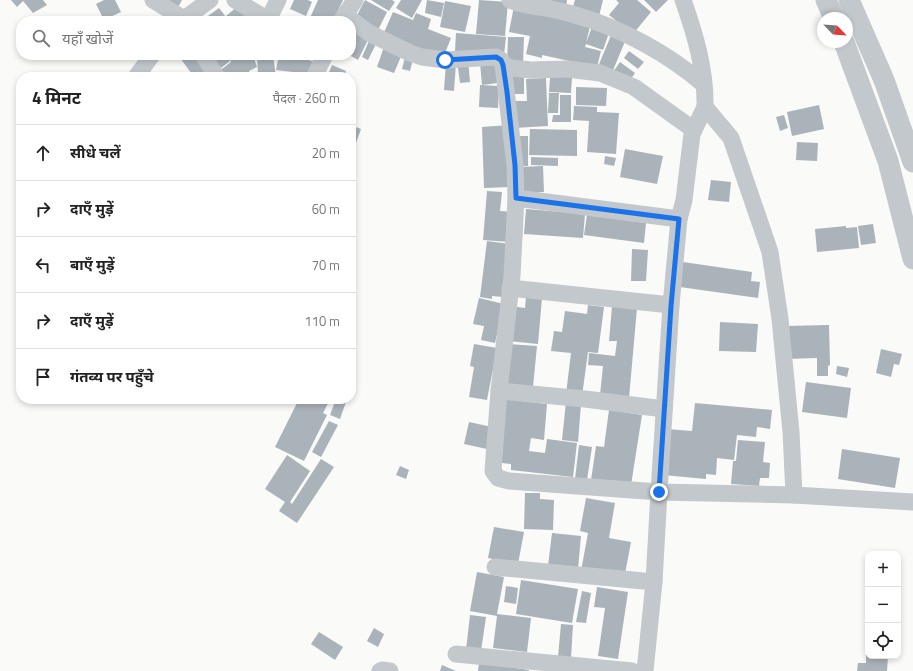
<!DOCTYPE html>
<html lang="hi">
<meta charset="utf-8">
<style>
:root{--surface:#fff;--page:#f6f6f6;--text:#222;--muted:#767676;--line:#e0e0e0}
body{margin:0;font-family:"Titillium Web","Noto Sans Devanagari",sans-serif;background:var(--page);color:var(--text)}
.controls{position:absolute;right:12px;bottom:12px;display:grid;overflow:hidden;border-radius:8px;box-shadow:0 2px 6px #0003}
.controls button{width:36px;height:36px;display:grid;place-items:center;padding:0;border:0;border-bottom:1px solid var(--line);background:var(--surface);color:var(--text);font:20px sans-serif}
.compass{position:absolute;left:817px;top:12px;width:36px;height:36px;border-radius:50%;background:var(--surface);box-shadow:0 2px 6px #0003;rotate:115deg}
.stop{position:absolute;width:12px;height:12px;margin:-9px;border:3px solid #1a73e8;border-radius:50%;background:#fff}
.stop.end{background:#1a73e8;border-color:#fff;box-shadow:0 1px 4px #0008}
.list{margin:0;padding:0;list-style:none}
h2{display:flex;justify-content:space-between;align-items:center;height:52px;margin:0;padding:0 16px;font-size:17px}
h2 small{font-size:13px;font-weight:400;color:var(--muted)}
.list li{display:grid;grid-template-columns:26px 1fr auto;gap:12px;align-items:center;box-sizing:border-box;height:56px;padding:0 16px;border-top:1px solid var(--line)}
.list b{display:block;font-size:15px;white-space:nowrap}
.list em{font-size:13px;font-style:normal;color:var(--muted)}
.icon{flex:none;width:22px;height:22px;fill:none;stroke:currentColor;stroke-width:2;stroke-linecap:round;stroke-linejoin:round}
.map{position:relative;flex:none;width:913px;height:671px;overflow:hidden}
.search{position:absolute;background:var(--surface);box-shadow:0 2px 6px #0003;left:16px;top:16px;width:340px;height:44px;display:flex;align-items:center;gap:10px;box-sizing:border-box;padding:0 14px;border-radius:16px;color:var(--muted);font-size:15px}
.panel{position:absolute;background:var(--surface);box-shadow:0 2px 6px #0003;left:16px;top:72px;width:340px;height:332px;border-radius:16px}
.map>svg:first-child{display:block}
.building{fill:#aab3b9}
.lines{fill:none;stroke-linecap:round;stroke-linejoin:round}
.minor{stroke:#c3c8cc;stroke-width:17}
.tertiary{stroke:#c3c8cc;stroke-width:21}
.route{stroke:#1a73e8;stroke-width:5}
</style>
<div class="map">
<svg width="913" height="671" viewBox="0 0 913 671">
<rect width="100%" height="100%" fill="#fafaf8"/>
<g class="building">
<polygon points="11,0 43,0 47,5 33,13 23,1 17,7"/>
<polygon points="104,0 115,0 121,12 104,20 96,4"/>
<polygon points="160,0 182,0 176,11"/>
<polygon points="294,0 308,0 312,2 306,16 290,9"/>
<polygon points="318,0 343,0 333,21 315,21 310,18"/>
<polygon points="365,0 387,12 377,32 354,21"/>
<polygon points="371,0 392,0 395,2 389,11"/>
<polygon points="401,0 422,0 412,18 396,8"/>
<polygon points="427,0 444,3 441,17 425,13"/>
<polygon points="479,0 508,2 505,36 476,34"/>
<polygon points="549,0 567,0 566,9"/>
<polygon points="575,0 603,0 599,16 572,10"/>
<polygon points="616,0 637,0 651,12 633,34 609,15 619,3"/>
<polygon points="644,0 668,0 656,12"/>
<polygon points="445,1 471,6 465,32 440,27"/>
<polygon points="238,6 247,19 244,21 230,21 226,16"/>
<polygon points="514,6 591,22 586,43 592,27 609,33 603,50 586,44 585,47 601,51 597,67 542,55 542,58 526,54 530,36 509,32"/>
<polygon points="219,8 229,21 201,21"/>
<polygon points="393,12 413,20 416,13 431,19 428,29 451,38 443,58 382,37"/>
<polygon points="351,29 369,38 358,60 351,56"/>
<polygon points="456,33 506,37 504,55 455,51"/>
<polygon points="612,33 626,39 611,75 597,69"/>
<polygon points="508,37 524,37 523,65 507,64"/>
<polygon points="369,41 376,44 368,60 362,57"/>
<polygon points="384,47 402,54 394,73 377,67"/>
<polygon points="629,51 644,62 638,69 624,58"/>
<polygon points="178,55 199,55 215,77 194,77"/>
<polygon points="208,55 225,55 230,61 217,71"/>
<polygon points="228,55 253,55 257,67 249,71 251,77 221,77 218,72 231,62"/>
<polygon points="257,55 273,55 276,77 258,77"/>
<polygon points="279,55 298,55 316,63 309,77 292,77 293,72 276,70"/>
<polygon points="405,57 413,59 410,71 402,69"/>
<polygon points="468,60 470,82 460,83 457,61"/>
<polygon points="495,61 498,83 482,85 480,63"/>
<polygon points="446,62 456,63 454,91 444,90"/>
<polygon points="620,62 635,73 628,83 613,72"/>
<polygon points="332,65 346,71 344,77 327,77"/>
<rect x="508" y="75" width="16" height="19"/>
<polygon points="550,77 572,77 571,93 549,92"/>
<polygon points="546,78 548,126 514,128 513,101 527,101 526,79"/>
<polygon points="480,85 499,86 498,108 479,107"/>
<polygon points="576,87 607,88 606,106 576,105"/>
<polygon points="549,93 559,93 558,113 548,113"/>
<polygon points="560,95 571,95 571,122 552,122 553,115 560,115"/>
<polygon points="819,105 824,129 792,136 787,112"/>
<polygon points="574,106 597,107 597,112 619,113 616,154 587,152 589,121 573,120"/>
<polygon points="784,115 788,128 780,131 776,117"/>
<polygon points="351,125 361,129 356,143 351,141"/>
<polygon points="509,125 512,187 484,188 482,127"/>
<polygon points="530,129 577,130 577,156 529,155"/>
<rect x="517" y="136" width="11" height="30"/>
<polygon points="797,142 818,143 817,161 796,160"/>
<polygon points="625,149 663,156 657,184 620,177"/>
<polygon points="605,156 616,158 614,166 604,164"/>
<polygon points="531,157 558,158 558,166 531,165"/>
<polygon points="543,166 544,192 521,193 519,167"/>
<polygon points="711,180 731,182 729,202 708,200"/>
<polygon points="487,191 502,192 500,211 513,212 511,242 483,240"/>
<polygon points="526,209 585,214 583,238 524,234"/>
<polygon points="587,215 646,223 644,243 584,235"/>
<polygon points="873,224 876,243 861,245 858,226"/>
<polygon points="846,226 846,228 857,227 859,248 817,252 815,229"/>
<polygon points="487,241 510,244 503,297 492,296 492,299 480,297"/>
<polygon points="632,249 648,250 646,281 631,281"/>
<polygon points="683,262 752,272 751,281 760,282 758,298 680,287"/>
<polygon points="526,297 542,298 538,344 507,341 510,306 525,308"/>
<polygon points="479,298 504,304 495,343 481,340 484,326 473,324"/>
<polygon points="588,305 604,307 598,353 588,352 582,396 566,394 571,353 551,351 554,331 562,332 565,311 587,314"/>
<polygon points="612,306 637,308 629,398 600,395 603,366 588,365 589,353 615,356 617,341 609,341"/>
<polygon points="720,322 758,324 756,352 719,351"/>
<polygon points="829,325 830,365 828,366 828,376 817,376 817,358 785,359 785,326"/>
<polygon points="474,344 497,348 487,400 469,397 474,367 470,366"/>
<polygon points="507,344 537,346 533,387 503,385"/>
<polygon points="881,349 902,354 899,365 894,364 891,377 876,373"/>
<polygon points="837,366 849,368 847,377 836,374"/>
<polygon points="806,382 851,388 847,418 802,412"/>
<polygon points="299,399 330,399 323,413 327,415 304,461 275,447"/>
<polygon points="336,399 347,399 340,419 330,415"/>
<polygon points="503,399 547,404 544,440 531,438 529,451 545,453 547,439 577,443 573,477 511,470 511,464 495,462"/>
<polygon points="566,402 581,404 578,442 562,440"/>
<polygon points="695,403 772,410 770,429 757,427 756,437 737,435 734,460 717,458 716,475 706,474 706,479 663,475 667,429 692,431"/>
<polygon points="609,410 642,415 631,485 591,480 596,446 604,447"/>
<polygon points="329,421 338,425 321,457 312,452"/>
<polygon points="469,422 492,427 487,449 464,444"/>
<polygon points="738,440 765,442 763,462 770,463 769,478 760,478 759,486 731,484 733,461 736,461"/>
<polygon points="579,445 592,447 587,480 575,479"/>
<polygon points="842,449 900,458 895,488 838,479"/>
<polygon points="287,455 310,471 290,502 292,504 321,459 334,467 297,523 279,511 285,502 265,489"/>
<polygon points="400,466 409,470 406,479 396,475"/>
<polygon points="525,493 540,493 540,499 554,500 553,530 524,529"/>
<polygon points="586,498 615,503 609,538 631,542 624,579 581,571 588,533 580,531"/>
<polygon points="494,527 524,532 518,564 488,558"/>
<polygon points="552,533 581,536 578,569 548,566"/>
<polygon points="477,572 504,577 497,614 531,618 527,652 493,648 497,616 470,611"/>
<polygon points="521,580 578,589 572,623 516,614"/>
<polygon points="506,586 518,588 516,604 504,602"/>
<polygon points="597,587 628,592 618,659 598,656 605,608 594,607"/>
<polygon points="582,591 591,593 586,623 576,622"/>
<polygon points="470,615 486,617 481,651 466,650"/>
<polygon points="561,624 573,625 571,658 558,657"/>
<polygon points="374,628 384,634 378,647 367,641"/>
<polygon points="319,632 343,647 335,660 311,644"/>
<polygon points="866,650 868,650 868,656 888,656 887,671 857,671 858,663 866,663"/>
<polygon points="479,662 529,670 529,671 478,671"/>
<polygon points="442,665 456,671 440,671"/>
</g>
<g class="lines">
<g class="minor">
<polyline points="153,0 184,19 210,0"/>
<polyline points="235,0 270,21"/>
<path d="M510,0C521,5 533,6 546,8C556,10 566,12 575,15C619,27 669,54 703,84"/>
<path d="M683,0C695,34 706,71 705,107L731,138L770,252L780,319L791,432L794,495L913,502"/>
<polyline points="345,15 369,33 410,53 422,57 445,60 496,57 501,60 503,65 512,68 531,70 567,69 600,73 634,87 694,130"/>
<polyline points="268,20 278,0"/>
<polyline points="341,21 355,0"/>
<polyline points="203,55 217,77"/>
<polyline points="503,65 515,165 516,198 512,276 499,391 493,471 498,478 509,481 659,492 654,582 645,671"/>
<polyline points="136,77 152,55"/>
<polyline points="314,77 325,55"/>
<polyline points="705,107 692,134 684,200 679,219 671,305 659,492 794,495"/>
<polyline points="516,198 679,219"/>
<polyline points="510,288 671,305"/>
<polyline points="499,391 585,399 664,409"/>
<polyline points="495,567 654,582"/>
<polyline points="456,654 632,671"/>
<polyline points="380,671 382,670 390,671"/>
</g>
<g class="tertiary">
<polyline points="826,0 834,18"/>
<polyline points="849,0 884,80 913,162"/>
<polyline points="844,42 888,161 913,259"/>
</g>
</g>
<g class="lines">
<polyline class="route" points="445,60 496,57 501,60 503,65 507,92 515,165 516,198 679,219 671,306 659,492"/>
</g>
</svg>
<div class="controls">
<button>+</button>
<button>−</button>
<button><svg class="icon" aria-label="locate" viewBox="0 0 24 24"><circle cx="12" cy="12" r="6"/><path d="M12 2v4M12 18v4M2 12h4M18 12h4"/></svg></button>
</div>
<svg class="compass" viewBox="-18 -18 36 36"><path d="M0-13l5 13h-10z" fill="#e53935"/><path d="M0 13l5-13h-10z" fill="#767676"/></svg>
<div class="stop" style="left:445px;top:60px"></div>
<div class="stop end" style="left:659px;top:492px"></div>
<div class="search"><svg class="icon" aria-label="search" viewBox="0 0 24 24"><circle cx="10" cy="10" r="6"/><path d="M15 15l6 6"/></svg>यहाँ खोजें</div>
<section class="panel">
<h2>4 मिनट<small>पैदल · 260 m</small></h2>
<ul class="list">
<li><svg class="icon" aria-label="ahead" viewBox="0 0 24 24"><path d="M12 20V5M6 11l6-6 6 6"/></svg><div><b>सीधे चलें</b></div><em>20 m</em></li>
<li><svg class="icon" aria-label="right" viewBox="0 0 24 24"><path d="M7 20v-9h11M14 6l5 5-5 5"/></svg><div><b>दाएँ मुड़ें</b></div><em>60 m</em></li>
<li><svg class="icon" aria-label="left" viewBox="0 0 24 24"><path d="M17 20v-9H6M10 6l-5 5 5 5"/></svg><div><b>बाएँ मुड़ें</b></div><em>70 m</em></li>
<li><svg class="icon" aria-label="right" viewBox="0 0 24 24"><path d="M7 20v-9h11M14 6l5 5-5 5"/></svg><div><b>दाएँ मुड़ें</b></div><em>110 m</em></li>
<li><svg class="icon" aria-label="arrive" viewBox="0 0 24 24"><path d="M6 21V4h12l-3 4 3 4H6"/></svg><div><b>गंतव्य पर पहुँचे</b></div></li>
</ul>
</section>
</div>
